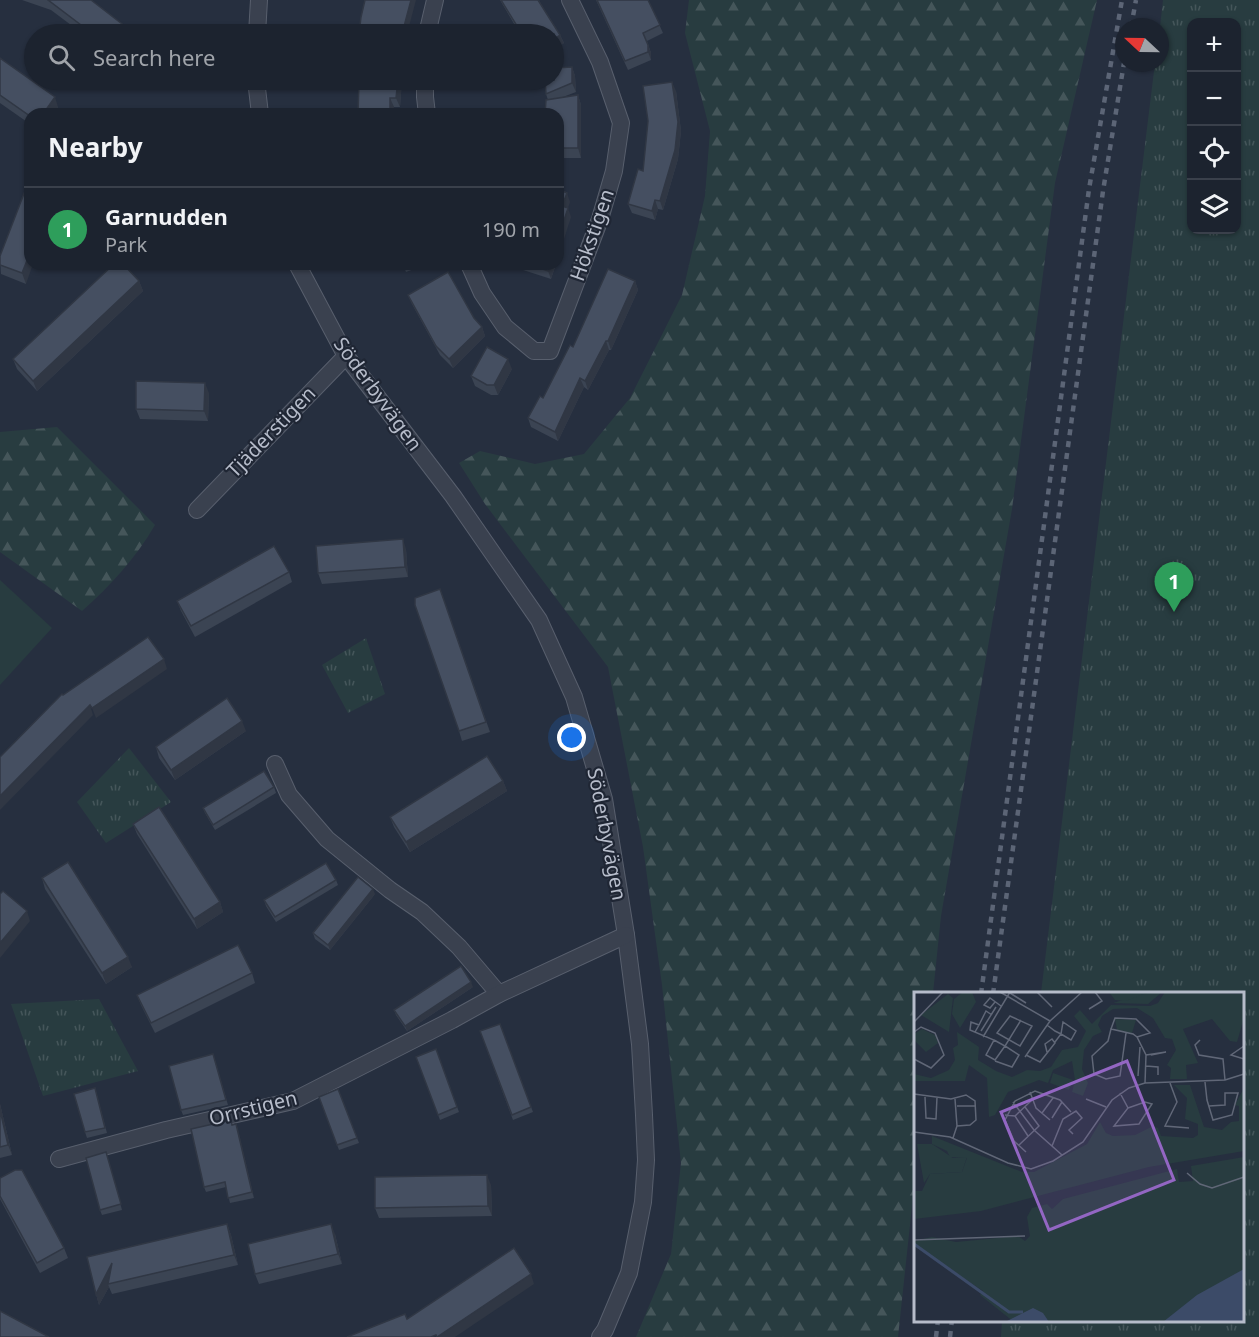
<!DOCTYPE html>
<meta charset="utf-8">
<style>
:root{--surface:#1c232f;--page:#292f3b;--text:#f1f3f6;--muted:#a0a4aa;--line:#3a404b;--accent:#8fb0f6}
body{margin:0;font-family:"Noto Sans",sans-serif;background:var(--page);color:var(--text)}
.controls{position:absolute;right:18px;top:18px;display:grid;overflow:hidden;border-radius:12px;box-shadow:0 2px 4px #0004}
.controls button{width:54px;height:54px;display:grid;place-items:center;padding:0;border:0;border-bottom:2px solid var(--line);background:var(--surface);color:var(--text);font:30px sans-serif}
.compass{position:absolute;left:1115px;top:18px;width:54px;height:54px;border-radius:50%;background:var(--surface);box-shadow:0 2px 4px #0004;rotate:292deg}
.you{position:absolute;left:572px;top:738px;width:21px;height:21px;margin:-15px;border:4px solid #fff;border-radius:50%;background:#1a73e8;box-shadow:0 0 0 9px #1a73e833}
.badge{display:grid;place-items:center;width:39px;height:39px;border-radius:50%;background:var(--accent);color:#fff;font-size:20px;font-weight:700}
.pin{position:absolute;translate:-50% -50px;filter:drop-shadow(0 2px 3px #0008)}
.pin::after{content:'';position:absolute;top:32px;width:21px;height:18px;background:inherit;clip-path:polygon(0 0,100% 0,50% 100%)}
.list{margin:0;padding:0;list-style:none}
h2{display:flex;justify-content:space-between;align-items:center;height:78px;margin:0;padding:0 24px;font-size:26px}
h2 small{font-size:20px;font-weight:400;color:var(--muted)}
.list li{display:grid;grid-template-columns:39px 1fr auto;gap:18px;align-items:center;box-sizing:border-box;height:84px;padding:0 24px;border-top:2px solid var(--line)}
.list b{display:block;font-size:22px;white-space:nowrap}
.list p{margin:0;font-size:20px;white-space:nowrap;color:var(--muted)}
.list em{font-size:20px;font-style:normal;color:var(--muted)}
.icon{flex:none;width:33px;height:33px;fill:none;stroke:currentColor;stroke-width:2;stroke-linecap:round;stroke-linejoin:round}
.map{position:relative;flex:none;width:1259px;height:1337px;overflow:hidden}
.search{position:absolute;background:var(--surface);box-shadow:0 2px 4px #0004;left:24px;top:24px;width:540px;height:66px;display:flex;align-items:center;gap:15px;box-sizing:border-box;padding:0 21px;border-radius:33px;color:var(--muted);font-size:22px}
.panel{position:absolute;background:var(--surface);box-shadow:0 2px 4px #0004;left:24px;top:108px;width:540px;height:162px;border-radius:18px}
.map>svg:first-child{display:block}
.forest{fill:url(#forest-firs)}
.park{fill:url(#park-tufts);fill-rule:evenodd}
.pitch{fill:#283c40}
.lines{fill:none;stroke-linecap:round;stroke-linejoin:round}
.minor-casing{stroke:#585f6d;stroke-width:18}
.minor{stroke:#3a414f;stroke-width:16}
.rail{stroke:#5c6576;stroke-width:4.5;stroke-dasharray:6 6;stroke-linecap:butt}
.wall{fill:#3b4453}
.shaded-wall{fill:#303744}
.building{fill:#454f61;stroke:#303744;stroke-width:1.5}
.labels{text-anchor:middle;stroke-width:4.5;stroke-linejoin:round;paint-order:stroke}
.street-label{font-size:20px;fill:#b6bcca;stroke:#1f2634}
.inset-river{fill:none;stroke:#3c4b68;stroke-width:3}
.inset-road{fill:none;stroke:#606777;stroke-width:1.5}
.view{fill:#9366c3;fill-opacity:0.15;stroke:#9366c3;stroke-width:3}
.inset-edge{fill:none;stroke:#b6bcca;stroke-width:3}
</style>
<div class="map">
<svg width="1259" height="1337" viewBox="0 0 1259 1337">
<defs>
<pattern id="forest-firs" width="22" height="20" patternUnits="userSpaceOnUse" patternTransform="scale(1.5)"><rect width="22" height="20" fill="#283c40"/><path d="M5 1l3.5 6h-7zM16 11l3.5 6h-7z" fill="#45565a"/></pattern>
<pattern id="park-tufts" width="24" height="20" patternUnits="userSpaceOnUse" patternTransform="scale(1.5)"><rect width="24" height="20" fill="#283c40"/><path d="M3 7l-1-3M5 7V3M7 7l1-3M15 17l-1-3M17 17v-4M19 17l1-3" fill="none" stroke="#45565a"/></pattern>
</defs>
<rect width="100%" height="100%" fill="#262f3f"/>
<g class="forest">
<polygon points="689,0 1097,0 1055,183 1012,509 941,916 933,993 916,994 915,1178 898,1337 636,1337 671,1254 681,1163 662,985 643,847 608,667 485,504 459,463 480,451 535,464 584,454 630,398 682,295 705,196 710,131 685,33"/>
<path d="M57,427L155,525C135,559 111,585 82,611L0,552V432Z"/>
</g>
<g class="park">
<path d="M1163,0H1259V1337H1001L1002,1321L1242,1320V994L1041,993L1155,63H1160V27ZM1236,22V230H1192V22Z"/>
<polygon points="366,638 385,694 348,713 322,665"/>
<polygon points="129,748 171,802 106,843 77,802"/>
<polygon points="99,999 138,1071 43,1096 11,1004"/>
</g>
<polygon class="pitch" points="0,580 52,628 0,685"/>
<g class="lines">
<g class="minor-casing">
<g id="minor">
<polyline points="257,34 259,0"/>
<polyline points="427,34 435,0"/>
<polyline points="256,80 260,114"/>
<polyline points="425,80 425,97 427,114"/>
<polyline points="297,264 346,356 453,496 539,620 574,697 604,799 626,935 640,1044 644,1115 646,1160 643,1202 629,1273 605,1330 600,1337"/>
<polyline points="469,264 482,293 505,327 534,351 550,351 600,219 614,171 621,123 600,62 570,0"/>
<polyline points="197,510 346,356"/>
<polyline points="275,764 289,795 327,839 390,890 422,912 459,947 499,994"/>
<polyline points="59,1159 166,1130 293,1101 452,1020 499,994 626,935"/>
</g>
</g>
<use href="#minor" class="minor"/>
<g class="rail">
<polyline points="1131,27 1136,0"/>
<polyline points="981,994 1089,189 1122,0"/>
<polyline points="993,994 1103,191 1124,63"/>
<polyline points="936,1337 938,1320"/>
<polyline points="950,1337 952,1320"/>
</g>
</g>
<g class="wall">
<polygon points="22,0 91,0 135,34 83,34 51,10"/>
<polygon points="500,0 539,0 542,6 560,35 564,43 554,50 554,34 520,34"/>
<polygon points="596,0 648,0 663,33 647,41 651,53 651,60 628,70"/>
<polygon points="0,58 58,107 54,114 30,114 30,124 0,103"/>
<polygon points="572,67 575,76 576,92 563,97 578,95 581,105 581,158 558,158 558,114 548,100 546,94"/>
<polygon points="359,80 402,80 400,107 394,107"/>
<polygon points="676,91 681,131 678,159 663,210 658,209 655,220 632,213 628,204"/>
<polygon points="30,178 26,284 1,274 0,256"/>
<polygon points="403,264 428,264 406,272"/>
<polygon points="518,264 556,264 551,279 520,269"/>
<polygon points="139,281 143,291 37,391 17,369 13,359"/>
<polygon points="635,281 638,290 611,350 609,350 588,390 584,387 558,441 531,427 528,418 543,398 573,347"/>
<polygon points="408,295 474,318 482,327 485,336 453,368 440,355 412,304"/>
<polygon points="512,369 498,395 491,395 475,386 471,376"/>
<polygon points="209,393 208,421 140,419 136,409"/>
<polygon points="406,549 408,577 322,584 318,573"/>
<polygon points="289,572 292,582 195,637 181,611 177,601"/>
<polygon points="440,589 490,732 462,741 459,731"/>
<polygon points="246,731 175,780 159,758 156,747"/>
<polygon points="503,781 507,791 410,852 394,827 390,817"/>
<polygon points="274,787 276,793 215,830 205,813 203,808"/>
<polygon points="133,824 220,902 223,912 197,929 137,834"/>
<polygon points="42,878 132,967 106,984 45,889"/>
<polygon points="336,880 338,885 276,922 266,906 264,900"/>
<polygon points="375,894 330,950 315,939 313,933"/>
<polygon points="252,973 255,983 155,1033 141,1005 137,995"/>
<polygon points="473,987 407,1031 396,1015 394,1010"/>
<polygon points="500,1024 533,1112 513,1120 480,1031"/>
<polygon points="436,1049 459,1112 440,1120 416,1057"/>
<polygon points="213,1054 228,1105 183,1115 181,1110"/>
<polygon points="95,1088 107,1133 87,1138 85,1132"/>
<polygon points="338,1089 359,1143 339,1150 319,1097"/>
<polygon points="0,1104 12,1155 0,1158"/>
<polygon points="236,1124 254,1198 230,1203 226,1187 206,1192 204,1187 232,1125"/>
<polygon points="106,1152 122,1210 102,1215 100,1210"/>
<polygon points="0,1178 64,1248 68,1258 40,1273 0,1199"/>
<polygon points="491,1185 492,1216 379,1218 375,1208"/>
<polygon points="227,1224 231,1235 238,1265 112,1294 109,1287 99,1305 96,1294 87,1257"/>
<polygon points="335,1234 342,1264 259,1284 255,1274"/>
</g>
<g class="shaded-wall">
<polygon points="411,0 416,0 407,34 402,34"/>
<polygon points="560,35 564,43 554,50 554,39"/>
<polygon points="648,45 651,53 651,60 648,52"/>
<polygon points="572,67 575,76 576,92 572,83"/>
<polygon points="398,80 402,80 400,107 396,98"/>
<polygon points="672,82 676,91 681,131 678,159 663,210 660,201"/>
<polygon points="578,95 581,105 581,158 578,148"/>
<polygon points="55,97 58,107 54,114 43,114"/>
<polygon points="390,98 394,107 393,114 390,114"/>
<polygon points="567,193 570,202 568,208 571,217 558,258 558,239 562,206"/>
<polygon points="655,200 658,209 655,220 652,211"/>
<polygon points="30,253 30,264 33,264 26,284 22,273"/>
<polygon points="550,264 556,264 551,279 548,271"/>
<polygon points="139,281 143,291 37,391 33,381"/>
<polygon points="635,281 638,290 611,350 608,341"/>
<polygon points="482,327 485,336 453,368 449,359"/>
<polygon points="606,341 609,350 588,390 585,381"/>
<polygon points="508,359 512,369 498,395 494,385"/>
<polygon points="580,378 584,387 558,441 555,432"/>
<polygon points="205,383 209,393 208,421 204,411"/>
<polygon points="403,539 406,549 408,577 405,567"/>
<polygon points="164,659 167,669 96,718 92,708"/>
<polygon points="90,705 93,715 0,810 0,796"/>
<polygon points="242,721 246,731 175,780 171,770"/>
<polygon points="503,781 507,791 410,852 406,842"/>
<polygon points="373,889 375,894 330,950 328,945"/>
<polygon points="220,902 223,912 197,929 194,919"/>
<polygon points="27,911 30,921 0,958 0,943"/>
<polygon points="128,957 132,967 106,984 102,973"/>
<polygon points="471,982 473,987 407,1031 405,1026"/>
<polygon points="0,1104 12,1155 8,1145 0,1110"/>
<polygon points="236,1124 238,1129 254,1198 252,1192"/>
<polygon points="487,1175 491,1185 492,1216 488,1206"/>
<polygon points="227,1224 231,1235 238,1265 234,1255"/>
<polygon points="331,1224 335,1234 342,1264 338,1254"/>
<polygon points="112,1263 108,1284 109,1287 99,1305 96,1294"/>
<polygon points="531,1274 534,1284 455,1337 437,1337"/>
</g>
<g class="building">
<polygon points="48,0 91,0 135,34 93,34"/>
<polygon points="365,0 411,0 402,34 359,34 361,17"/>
<polygon points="501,0 538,0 560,35 554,39 554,34 522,34"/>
<polygon points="597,0 648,0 660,25 643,33 648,45 648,52 625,61"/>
<polygon points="0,58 55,97 43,114 30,114 30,116 0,95"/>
<polygon points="572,67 572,83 546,94 545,80 554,80 554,68"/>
<polygon points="359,80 398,80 396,98 390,98 390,114 358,114"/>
<polygon points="672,82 678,122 675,150 660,201 655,200 652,211 628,204 638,169 643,171 648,121 643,86"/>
<polygon points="578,95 578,148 558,148 558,114 545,114 546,100"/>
<polygon points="30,178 30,253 22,273 0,265 0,256"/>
<polygon points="558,189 567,193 562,206 568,208 558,239"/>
<polygon points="114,264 123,264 139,281 33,381 13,359"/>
<polygon points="529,264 550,264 548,271"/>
<polygon points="608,269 635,281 608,341 606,341 585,381 580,378 555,432 528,418 540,396 543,398 570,345 573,347"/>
<polygon points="448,272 474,318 482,327 449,359 436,346 408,295"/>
<polygon points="487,347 508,359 494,385 487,385 471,376"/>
<polygon points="136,381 205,383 204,411 136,409"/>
<polygon points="403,539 405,567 318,573 316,546"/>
<polygon points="274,546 289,572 191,626 177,601"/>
<polygon points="440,589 486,722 459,731 415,605 415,598"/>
<polygon points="148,637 164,659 92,708 90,705 0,796 0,757 62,694 63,695"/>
<polygon points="227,698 242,721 171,770 156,747"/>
<polygon points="487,756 503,781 406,842 390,817"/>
<polygon points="264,771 274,787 213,825 203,808"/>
<polygon points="159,807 220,902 194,919 133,824"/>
<polygon points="68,862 128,957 102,973 42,878"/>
<polygon points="326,863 336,880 275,917 264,900"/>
<polygon points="358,877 373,889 328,945 313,933"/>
<polygon points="3,891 27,911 0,943 0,894"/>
<polygon points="238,945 252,973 151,1023 137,995"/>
<polygon points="461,966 471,982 405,1026 394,1010"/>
<polygon points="500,1024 531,1107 512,1115 480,1031"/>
<polygon points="436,1049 457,1107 438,1115 416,1057"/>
<polygon points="213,1054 226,1100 181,1110 169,1066"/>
<polygon points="95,1088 105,1128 85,1132 74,1094"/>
<polygon points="338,1089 357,1138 337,1145 319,1097"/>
<polygon points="0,1110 8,1145 0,1147"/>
<polygon points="231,1120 232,1125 236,1124 252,1192 228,1198 225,1182 204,1187 191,1129"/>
<polygon points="106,1152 121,1204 100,1210 86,1158"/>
<polygon points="15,1170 22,1170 64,1248 37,1263 0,1196 0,1178"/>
<polygon points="487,1175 488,1206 375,1208 375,1177"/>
<polygon points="227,1224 234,1255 108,1284 112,1263 96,1294 87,1257"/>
<polygon points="331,1224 338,1254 255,1274 248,1244"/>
<polygon points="514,1248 531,1274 437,1337 436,1335 431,1337 347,1337 405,1314 407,1319"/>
<polygon points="0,1311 49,1337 0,1337"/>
</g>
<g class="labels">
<g class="street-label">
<text transform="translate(592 235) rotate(-71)" y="7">Hökstigen</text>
<text transform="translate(378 394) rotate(54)" y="7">Söderbyvägen</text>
<text transform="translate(271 432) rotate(-46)" y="7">Tjäderstigen</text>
<text transform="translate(607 834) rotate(79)" y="7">Söderbyvägen</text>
<text transform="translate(253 1108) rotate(-14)" y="7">Orrstigen</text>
</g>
</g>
<g transform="translate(914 992)">
<rect width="330" height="330" fill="#262f3f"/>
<path d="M235,0H248L234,12L199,11ZM34,2L39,6L35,40L7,23ZM3,152H18L39,166L53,165L48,180L16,182L10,191Z" fill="#283c40"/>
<path d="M49,0H58L62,10L46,36L38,22L40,7ZM195,0H235L212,9L201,8ZM251,0L330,2V26L323,50L316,49L298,27L269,37L284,71L272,73L273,87H256L257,76L253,73L262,58L258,47L251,46L239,26L223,16L199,17L188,24L184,33L188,40L179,44L170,58L168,77L174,91L169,104L158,100L161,88L158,69L139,78L134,91L125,88L94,100L81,123L75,125L73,86L55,73L51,89H0V82L17,86L35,78L41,68L39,56L44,53L43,40L65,55L64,68L82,79L98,85L113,78L126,79L137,75L148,58L164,55L172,39L160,24L166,18L178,32L197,13L236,14L244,11ZM201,27L222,28L218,41L203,38ZM8,37L21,43L24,51L12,60L0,48V42ZM260,93H276L290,135L308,138L317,130L325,129V114L321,113L330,96V159L235,175L67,219L0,227V199H8L16,182L48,180L53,166L36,165L33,159L18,152V144L108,180H120L173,152L186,130L192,141L199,144L221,143L239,134L244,136L247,144L279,146L284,143V132L271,127L273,106Z" fill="#283c40"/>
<path d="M330,165V316L306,330H100L66,303L69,299L0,254V249L18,245L42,250L104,244L111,249L116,244L113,225L118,216L133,212L138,217L149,207L263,177L265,190L279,189L277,174Z" fill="#283c40"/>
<path d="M139,81L159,88L155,98L136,91Z" fill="#283c40"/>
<path d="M330,277V330H249L283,303ZM119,316L129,321L135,330H91Z" fill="#3c4b68"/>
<path class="inset-river" d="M0,252L95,320H109"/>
<path class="inset-road" d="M86,0L136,29M123,0L138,15M96,1L112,11M81,10L76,16L70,13L76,6L87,14M175,17L188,9L181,0M96,24L118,34L106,54L83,41ZM0,30L29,0M65,33L72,19L78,23M133,33L141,39L147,42L157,48L162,39L149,30L147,42L141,50M197,37L201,26L222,27L236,41L223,45M67,39L82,15M0,40L7,35L21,41L30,63L17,76L0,67M61,40L65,33L57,30L56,38L80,48L72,63L81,68L91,54L80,48M212,41L206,84L192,87L180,82L178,64L194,49L197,37L219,42L223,45L232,63L231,91M69,45L96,0M286,48L281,53L285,63L309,67L311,88M330,54L317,63L330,67M112,63L126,70L141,51L138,47L131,52L133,60M232,63L252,60L237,63M111,65L136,29L168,0M81,69L98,75L105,63L91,54L107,28M232,74L244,75V83M224,84L226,55M291,90L293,108L299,128L318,123L324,101H311V113L295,114M256,91L263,110L251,134L275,136M116,100L122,116L136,128M206,101L214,116L200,134L225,132L238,112L231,110L214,116M0,102L37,107L52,103L61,109L62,128L56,133L43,134M11,105L12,126L22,127L23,105M172,107L192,115M99,110L120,138L148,163M43,114H62M128,121L139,106M91,123L101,124L114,144M101,124L118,108M138,126L148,110M0,140L36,145L94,171L117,177L139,169L169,150L198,108L215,96L231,91L311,88L330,82M39,146L43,134L41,107M105,153L125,134L111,115M138,154L149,127L162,119L168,126L155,138L159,142M112,160L100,149L91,128L101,109L121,99L146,108L157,120M273,181L286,192L298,196L330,185M0,248L111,244"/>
<path class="view" d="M213,69L260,188L135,238L87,120Z"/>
<rect width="330" height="330" class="inset-edge"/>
</g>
</svg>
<div class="controls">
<button>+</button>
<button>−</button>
<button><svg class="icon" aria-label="locate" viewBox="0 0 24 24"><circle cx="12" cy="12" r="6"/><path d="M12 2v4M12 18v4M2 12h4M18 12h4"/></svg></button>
<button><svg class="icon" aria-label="layers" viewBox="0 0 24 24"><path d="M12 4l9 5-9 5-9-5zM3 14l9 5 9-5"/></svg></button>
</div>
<svg class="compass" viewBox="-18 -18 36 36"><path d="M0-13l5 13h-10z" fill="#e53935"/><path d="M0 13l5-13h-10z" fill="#a0a4aa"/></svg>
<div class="you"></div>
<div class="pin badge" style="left:1174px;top:612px;background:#2e9e5b">1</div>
<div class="search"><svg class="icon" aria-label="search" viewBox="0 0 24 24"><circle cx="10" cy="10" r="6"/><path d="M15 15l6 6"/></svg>Search here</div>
<section class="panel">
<h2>Nearby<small></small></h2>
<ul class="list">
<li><span class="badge" style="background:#2e9e5b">1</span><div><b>Garnudden</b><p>Park</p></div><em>190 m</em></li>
</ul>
</section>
</div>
